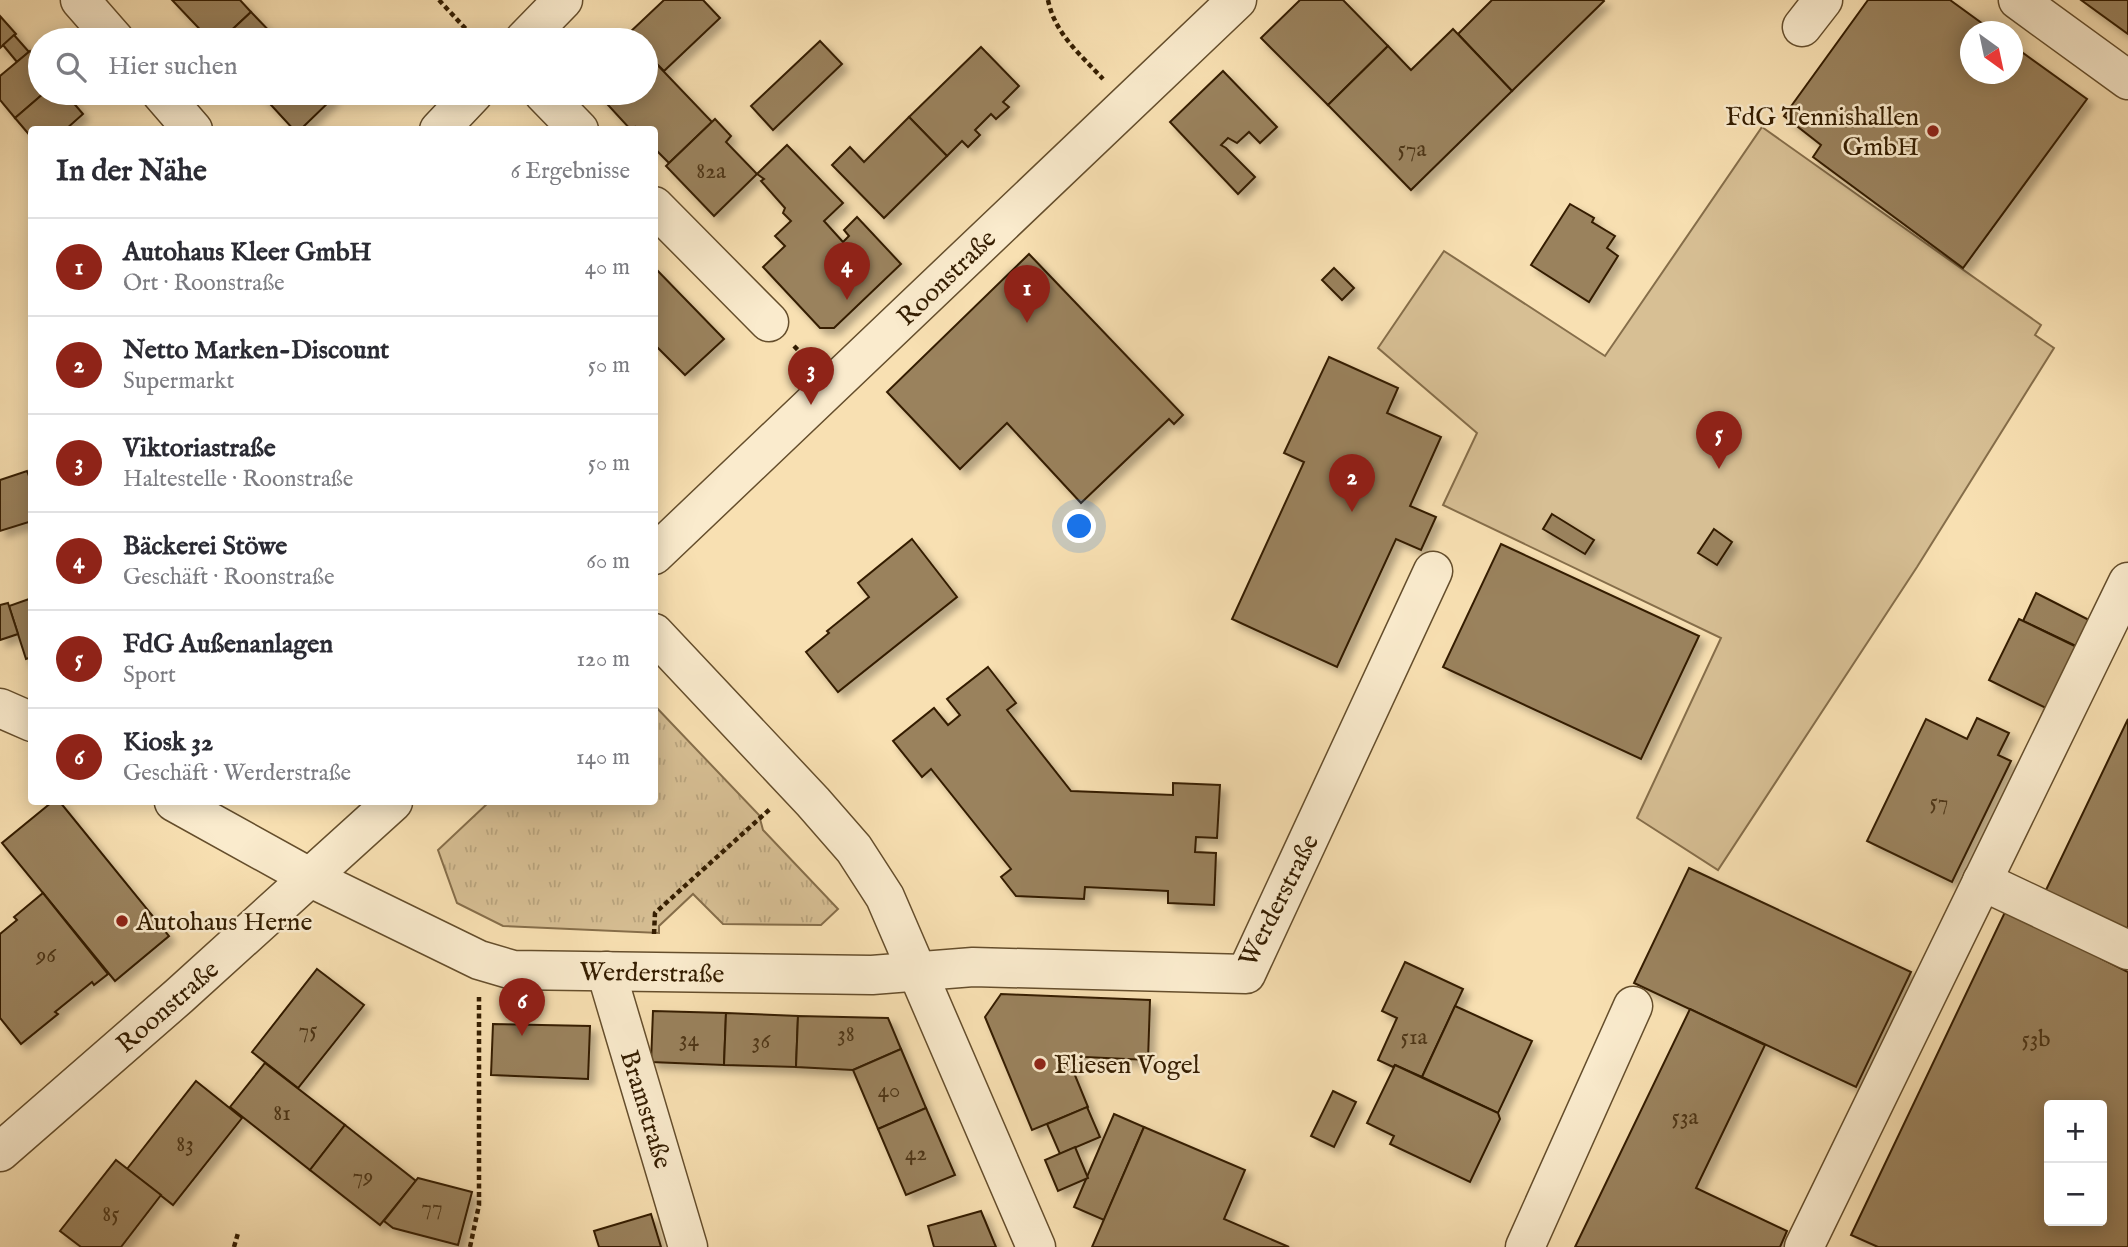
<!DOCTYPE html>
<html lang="de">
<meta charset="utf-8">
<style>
:root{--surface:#fff;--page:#f7f7f7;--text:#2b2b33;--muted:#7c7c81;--line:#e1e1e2;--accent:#8f2418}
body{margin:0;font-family:"IM FELL English",serif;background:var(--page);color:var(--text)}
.controls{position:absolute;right:21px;bottom:21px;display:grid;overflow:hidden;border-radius:7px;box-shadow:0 4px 18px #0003}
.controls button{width:63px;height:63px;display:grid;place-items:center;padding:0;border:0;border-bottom:2px solid var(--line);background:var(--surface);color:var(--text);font:35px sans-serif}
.compass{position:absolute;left:1960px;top:21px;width:63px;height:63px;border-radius:50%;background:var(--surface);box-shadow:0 4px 18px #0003;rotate:147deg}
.you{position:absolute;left:1080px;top:527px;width:24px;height:24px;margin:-18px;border:5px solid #fff;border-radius:50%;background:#1a73e8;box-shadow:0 0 0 10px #1a73e833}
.badge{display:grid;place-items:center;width:46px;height:46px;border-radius:50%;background:var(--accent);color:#fff;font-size:23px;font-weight:700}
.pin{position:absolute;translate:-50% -58px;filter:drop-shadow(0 2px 4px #0008)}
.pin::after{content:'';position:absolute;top:37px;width:24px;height:21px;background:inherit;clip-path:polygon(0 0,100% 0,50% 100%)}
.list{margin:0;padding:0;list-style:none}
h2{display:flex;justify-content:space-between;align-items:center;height:91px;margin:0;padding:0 28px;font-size:30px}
h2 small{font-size:23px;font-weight:400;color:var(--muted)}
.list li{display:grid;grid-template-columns:46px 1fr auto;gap:21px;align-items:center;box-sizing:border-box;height:98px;padding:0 28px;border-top:2px solid var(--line)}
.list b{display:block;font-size:26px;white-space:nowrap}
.list p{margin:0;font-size:23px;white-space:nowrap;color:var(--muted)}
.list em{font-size:23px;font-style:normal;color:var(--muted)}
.icon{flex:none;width:38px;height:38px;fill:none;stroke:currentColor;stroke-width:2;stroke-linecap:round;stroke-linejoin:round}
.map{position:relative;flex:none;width:2128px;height:1247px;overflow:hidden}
.search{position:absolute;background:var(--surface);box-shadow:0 4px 18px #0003;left:28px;top:28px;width:630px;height:77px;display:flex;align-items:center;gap:18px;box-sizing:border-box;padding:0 24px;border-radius:38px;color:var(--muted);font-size:26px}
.panel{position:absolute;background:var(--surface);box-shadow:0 4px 18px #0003;left:28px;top:126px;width:630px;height:679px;border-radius:7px}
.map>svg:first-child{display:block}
.grass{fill:#d7bf94;stroke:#866e4a;stroke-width:2}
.park{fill:url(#park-tufts);stroke:#866e4a;stroke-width:2}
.building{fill:#9a825d;stroke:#341d00;stroke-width:2;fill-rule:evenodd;filter:url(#shadow)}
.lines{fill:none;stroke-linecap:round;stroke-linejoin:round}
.minor-casing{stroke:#654e2c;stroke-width:41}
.path{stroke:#341d00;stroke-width:4.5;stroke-dasharray:5 3.5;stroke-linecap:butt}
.minor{stroke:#faebcd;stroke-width:38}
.poi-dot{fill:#8f2418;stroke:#faebcd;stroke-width:2.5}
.labels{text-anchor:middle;stroke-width:5;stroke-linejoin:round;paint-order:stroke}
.number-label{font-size:23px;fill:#4e3617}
.poi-label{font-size:26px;fill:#341d00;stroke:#faebcd;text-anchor:start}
.street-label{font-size:26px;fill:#341d00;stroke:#faebcd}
</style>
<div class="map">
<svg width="2128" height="1247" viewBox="0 0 2128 1247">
<defs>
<pattern id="park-tufts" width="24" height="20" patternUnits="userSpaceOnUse" patternTransform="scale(1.75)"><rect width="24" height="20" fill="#d7bf94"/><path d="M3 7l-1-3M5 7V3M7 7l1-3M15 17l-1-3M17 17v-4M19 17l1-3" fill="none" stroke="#b9a47e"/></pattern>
<filter id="shadow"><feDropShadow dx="6" dy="6" stdDeviation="3.5" flood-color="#0004"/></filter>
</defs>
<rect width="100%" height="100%" fill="#f8e0b2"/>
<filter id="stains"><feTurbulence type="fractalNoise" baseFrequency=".00286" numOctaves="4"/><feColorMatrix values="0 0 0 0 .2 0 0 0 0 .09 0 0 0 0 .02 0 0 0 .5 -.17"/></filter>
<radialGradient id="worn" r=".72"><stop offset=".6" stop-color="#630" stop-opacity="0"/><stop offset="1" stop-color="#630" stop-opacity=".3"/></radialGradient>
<polygon class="grass" points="1762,127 2041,325 2035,335 2054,348 1917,567 1718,870 1637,818 1721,638 1443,505 1477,433 1378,348 1444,251 1605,356"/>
<polygon class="park" points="655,706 759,815 763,830 838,909 821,925 723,924 693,894 659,926 659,933 503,926 457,903 438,850 489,802 654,802"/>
<g class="building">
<polygon points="172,0 240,0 251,12 221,40 210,40"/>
<polygon points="664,0 703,0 720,18 664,71 646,53 646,40 634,40 628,34"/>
<polygon points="1300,0 1343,0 1388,46 1328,105 1261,38"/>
<polygon points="1492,0 1603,0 1604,1 1512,91 1458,34"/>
<polygon points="1868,0 1950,0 1994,32 1970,32 1970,74 2012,74 2012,45 2087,99 1963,268 1813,157 1821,145 1784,116"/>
<polygon points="2081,0 2128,0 2128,34"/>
<polygon points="251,12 278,40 221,40"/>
<polygon points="0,16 16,34 0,48"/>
<polygon points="1453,29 1512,91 1411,190 1328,105 1388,46 1411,70"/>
<polygon points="14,35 29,52 17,62 3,45"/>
<polygon points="820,41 842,64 773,130 751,106"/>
<polygon points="981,47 1019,86 1003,102 1009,107 996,119 991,114 975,130 980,135 968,147 962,141 947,156 909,117"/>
<polygon points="30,51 40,64 40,93 44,93 15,118 0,100 0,76"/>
<polygon points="646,53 712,122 669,163 654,148 654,130 637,130 635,127 631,130 597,93 646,93"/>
<polygon points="1223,71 1277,127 1260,143 1249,132 1237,143 1228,138 1221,145 1226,148 1255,177 1238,194 1170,122"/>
<polygon points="44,93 65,93 83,114 65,130 32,130 32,138 15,118"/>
<polygon points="260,93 328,93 333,98 300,130 294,130"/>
<polygon points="909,117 947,156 884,218 832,165 850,147 864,162"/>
<polygon points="715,119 731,136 726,142 757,174 714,216 666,166"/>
<polygon points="787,145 843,203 824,221 843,242 849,236 844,230 857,217 901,264 834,328 820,328 763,267 785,246 775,236 791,221 783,213 785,208 761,181 764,179 757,174"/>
<polygon points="1570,204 1594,218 1592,222 1615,236 1607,248 1618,256 1589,302 1531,265"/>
<polygon points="1029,254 1183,415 1174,424 1169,419 1081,503 1007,423 960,469 887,392"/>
<polygon points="654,267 724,339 685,375 654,344"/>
<polygon points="1334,268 1354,288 1342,300 1322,280"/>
<polygon points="1329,357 1398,388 1387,413 1441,437 1410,506 1436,517 1421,550 1396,539 1337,667 1232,619 1304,462 1284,453"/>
<polygon points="27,471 32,484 32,521 0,531 0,480"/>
<polygon points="1552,514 1594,540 1585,554 1543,529"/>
<polygon points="1714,529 1732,542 1717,565 1698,553"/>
<polygon points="912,539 957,597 838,692 806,652 829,633 827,631 869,597 858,583"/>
<polygon points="1501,544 1699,636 1641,759 1443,667"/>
<polygon points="2036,593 2091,621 2078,647 2023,621"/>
<polygon points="32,598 32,657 26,659 9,606"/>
<polygon points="8,603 18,634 0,640 0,605"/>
<polygon points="2019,619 2083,650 2052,711 1989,680"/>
<polygon points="988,667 1016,703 1007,710 1071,791 1173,795 1173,783 1220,785 1217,838 1196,837 1195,852 1216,853 1214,905 1168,903 1168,891 1085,887 1084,899 1016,896 1001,877 1011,869 931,769 922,777 893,741 934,708 948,725 960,715 947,699"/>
<polygon points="1977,718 2009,733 1998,755 2011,761 1952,882 1867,841 1926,719 1967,739"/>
<polygon points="2128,719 2128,932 2045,892"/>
<polygon points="52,802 60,802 169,936 115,981 2,843"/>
<polygon points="1689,868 1911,972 1856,1087 1634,983"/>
<polygon points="43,893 108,974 94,985 92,982 55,1012 58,1014 21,1044 0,1018 0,934 17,920 14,917"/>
<path d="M2006,910L2104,957L2102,959L2128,972V1247H1878L1851,1235ZM2049,1105H2102V1221H2049Z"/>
<polygon points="1405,962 1463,989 1422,1077 1395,1065 1393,1067 1378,1060 1397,1018 1382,1011"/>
<polygon points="317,969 364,1005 298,1088 252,1052"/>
<polygon points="1001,994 1150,1000 1148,1060 1085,1057 1072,1068 1088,1107 1032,1130 985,1017"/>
<polygon points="1455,1006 1532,1041 1498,1113 1422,1077"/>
<polygon points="1690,1009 1765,1045 1696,1188 1787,1231 1780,1247 1575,1247"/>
<polygon points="653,1011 726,1013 724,1065 651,1062"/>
<polygon points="726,1013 798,1016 796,1067 724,1065"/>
<polygon points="798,1016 888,1018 901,1049 853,1070 796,1067"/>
<polygon points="493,1024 590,1026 588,1079 491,1075"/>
<polygon points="901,1049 926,1108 878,1129 853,1070"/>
<polygon points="265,1063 345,1125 310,1170 230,1107"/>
<polygon points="1395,1065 1498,1113 1500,1119 1470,1182 1390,1144 1394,1136 1367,1123"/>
<polygon points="196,1081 242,1118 173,1205 127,1169"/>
<polygon points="1333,1091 1356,1102 1334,1147 1311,1136"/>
<polygon points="1087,1107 1100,1137 1060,1154 1047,1124"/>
<polygon points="926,1108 955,1175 906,1195 878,1129"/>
<polygon points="1114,1114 1144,1127 1104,1220 1074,1207"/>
<polygon points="345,1125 416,1181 380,1225 310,1170"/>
<polygon points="1144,1127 1245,1170 1224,1219 1289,1247 1092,1247"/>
<polygon points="1075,1147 1088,1178 1058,1191 1045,1160"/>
<polygon points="116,1160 161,1195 121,1247 81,1247 60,1231"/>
<polygon points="418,1178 472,1192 458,1245 393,1228 384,1221"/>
<polygon points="981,1211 996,1247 934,1247 928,1226"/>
<polygon points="651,1214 661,1247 599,1247 594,1231"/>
</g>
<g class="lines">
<g class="minor-casing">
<g id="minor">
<polyline points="80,0 115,40"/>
<polyline points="2018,0 2128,80"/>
<polyline points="1802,27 1823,0"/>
<polyline points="524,40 563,0"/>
<polyline points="161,93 193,130"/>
<polyline points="543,93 579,130"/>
<polyline points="439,130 474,93"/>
<polyline points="654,206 769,322"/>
<polyline points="654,555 1237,0"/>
<polyline points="654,633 813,802 854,849 885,897 1036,1247"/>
<polyline points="0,708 32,722"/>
<polyline points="174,802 311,878 479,960 513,970 872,975 973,967 1246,974 1433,571"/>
<polyline points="1982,881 2128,950"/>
<polyline points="606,971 688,1247"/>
<polyline points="0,1152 179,996 393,802"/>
<polyline points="1525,1247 1633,1006"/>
<polyline points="1804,1247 2128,582"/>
</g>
</g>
<g class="path">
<polyline points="439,0 476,40"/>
<path d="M1048,0C1055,34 1080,54 1103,79"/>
<polyline points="794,346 807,359"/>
<polyline points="654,934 655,913 770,809"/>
<polyline points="234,1247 238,1233"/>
<polyline points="470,1247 479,1205 479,997"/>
</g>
<use href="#minor" class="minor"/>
</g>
<g class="poi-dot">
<circle cx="1933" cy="131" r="7"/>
<circle cx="122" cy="921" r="7"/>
<circle cx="1040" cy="1064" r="7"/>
</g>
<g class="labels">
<g class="number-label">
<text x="1412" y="156">57a</text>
<text x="711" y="178">82a</text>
<text x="1939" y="809">57</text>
<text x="46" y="962">96</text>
<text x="308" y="1037">75</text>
<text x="846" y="1041">38</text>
<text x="1414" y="1044">51a</text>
<text x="689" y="1046">34</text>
<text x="2036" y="1046">53b</text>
<text x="761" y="1048">36</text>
<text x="889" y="1097">40</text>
<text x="282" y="1120">81</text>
<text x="1685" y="1124">53a</text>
<text x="185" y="1151">83</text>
<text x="916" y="1160">42</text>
<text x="363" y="1183">79</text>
<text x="432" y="1214">77</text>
<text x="111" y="1221">85</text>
</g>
<g class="poi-label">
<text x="1919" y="125" text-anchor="end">FdG Tennishallen<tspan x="1919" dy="30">GmbH</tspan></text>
<text x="136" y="930">Autohaus Herne</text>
<text x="1054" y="1073">Fliesen Vogel</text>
</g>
<g class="street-label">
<text transform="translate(946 277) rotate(-44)" y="9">Roonstraße</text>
<text transform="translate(1278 900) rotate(-63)" y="9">Werderstraße</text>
<text transform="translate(652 972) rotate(1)" y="9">Werderstraße</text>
<text transform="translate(167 1006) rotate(-41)" y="9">Roonstraße</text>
<text transform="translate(647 1109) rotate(73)" y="9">Bramstraße</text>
</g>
</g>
<rect width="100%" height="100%" filter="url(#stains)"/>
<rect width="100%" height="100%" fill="url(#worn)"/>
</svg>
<div class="controls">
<button>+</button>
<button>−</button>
</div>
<svg class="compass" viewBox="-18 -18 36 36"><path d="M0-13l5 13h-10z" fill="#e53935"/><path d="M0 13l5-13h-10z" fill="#7c7c81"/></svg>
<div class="you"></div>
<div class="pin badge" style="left:1027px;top:323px">1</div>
<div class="pin badge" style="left:1352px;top:512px">2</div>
<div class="pin badge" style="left:811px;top:405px">3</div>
<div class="pin badge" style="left:847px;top:300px">4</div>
<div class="pin badge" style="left:1719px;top:469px">5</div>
<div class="pin badge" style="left:522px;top:1036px">6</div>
<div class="search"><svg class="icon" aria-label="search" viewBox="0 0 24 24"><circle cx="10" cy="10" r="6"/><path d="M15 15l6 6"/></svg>Hier suchen</div>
<section class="panel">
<h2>In der Nähe<small>6 Ergebnisse</small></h2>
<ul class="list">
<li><span class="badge">1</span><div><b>Autohaus Kleer GmbH</b><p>Ort · Roonstraße</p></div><em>40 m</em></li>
<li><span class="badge">2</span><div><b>Netto Marken-Discount</b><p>Supermarkt</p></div><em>50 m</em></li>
<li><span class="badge">3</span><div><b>Viktoriastraße</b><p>Haltestelle · Roonstraße</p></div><em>50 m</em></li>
<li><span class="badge">4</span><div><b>Bäckerei Stöwe</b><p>Geschäft · Roonstraße</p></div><em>60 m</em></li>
<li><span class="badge">5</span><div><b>FdG Außenanlagen</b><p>Sport</p></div><em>120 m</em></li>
<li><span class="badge">6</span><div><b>Kiosk 32</b><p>Geschäft · Werderstraße</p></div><em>140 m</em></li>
</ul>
</section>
</div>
